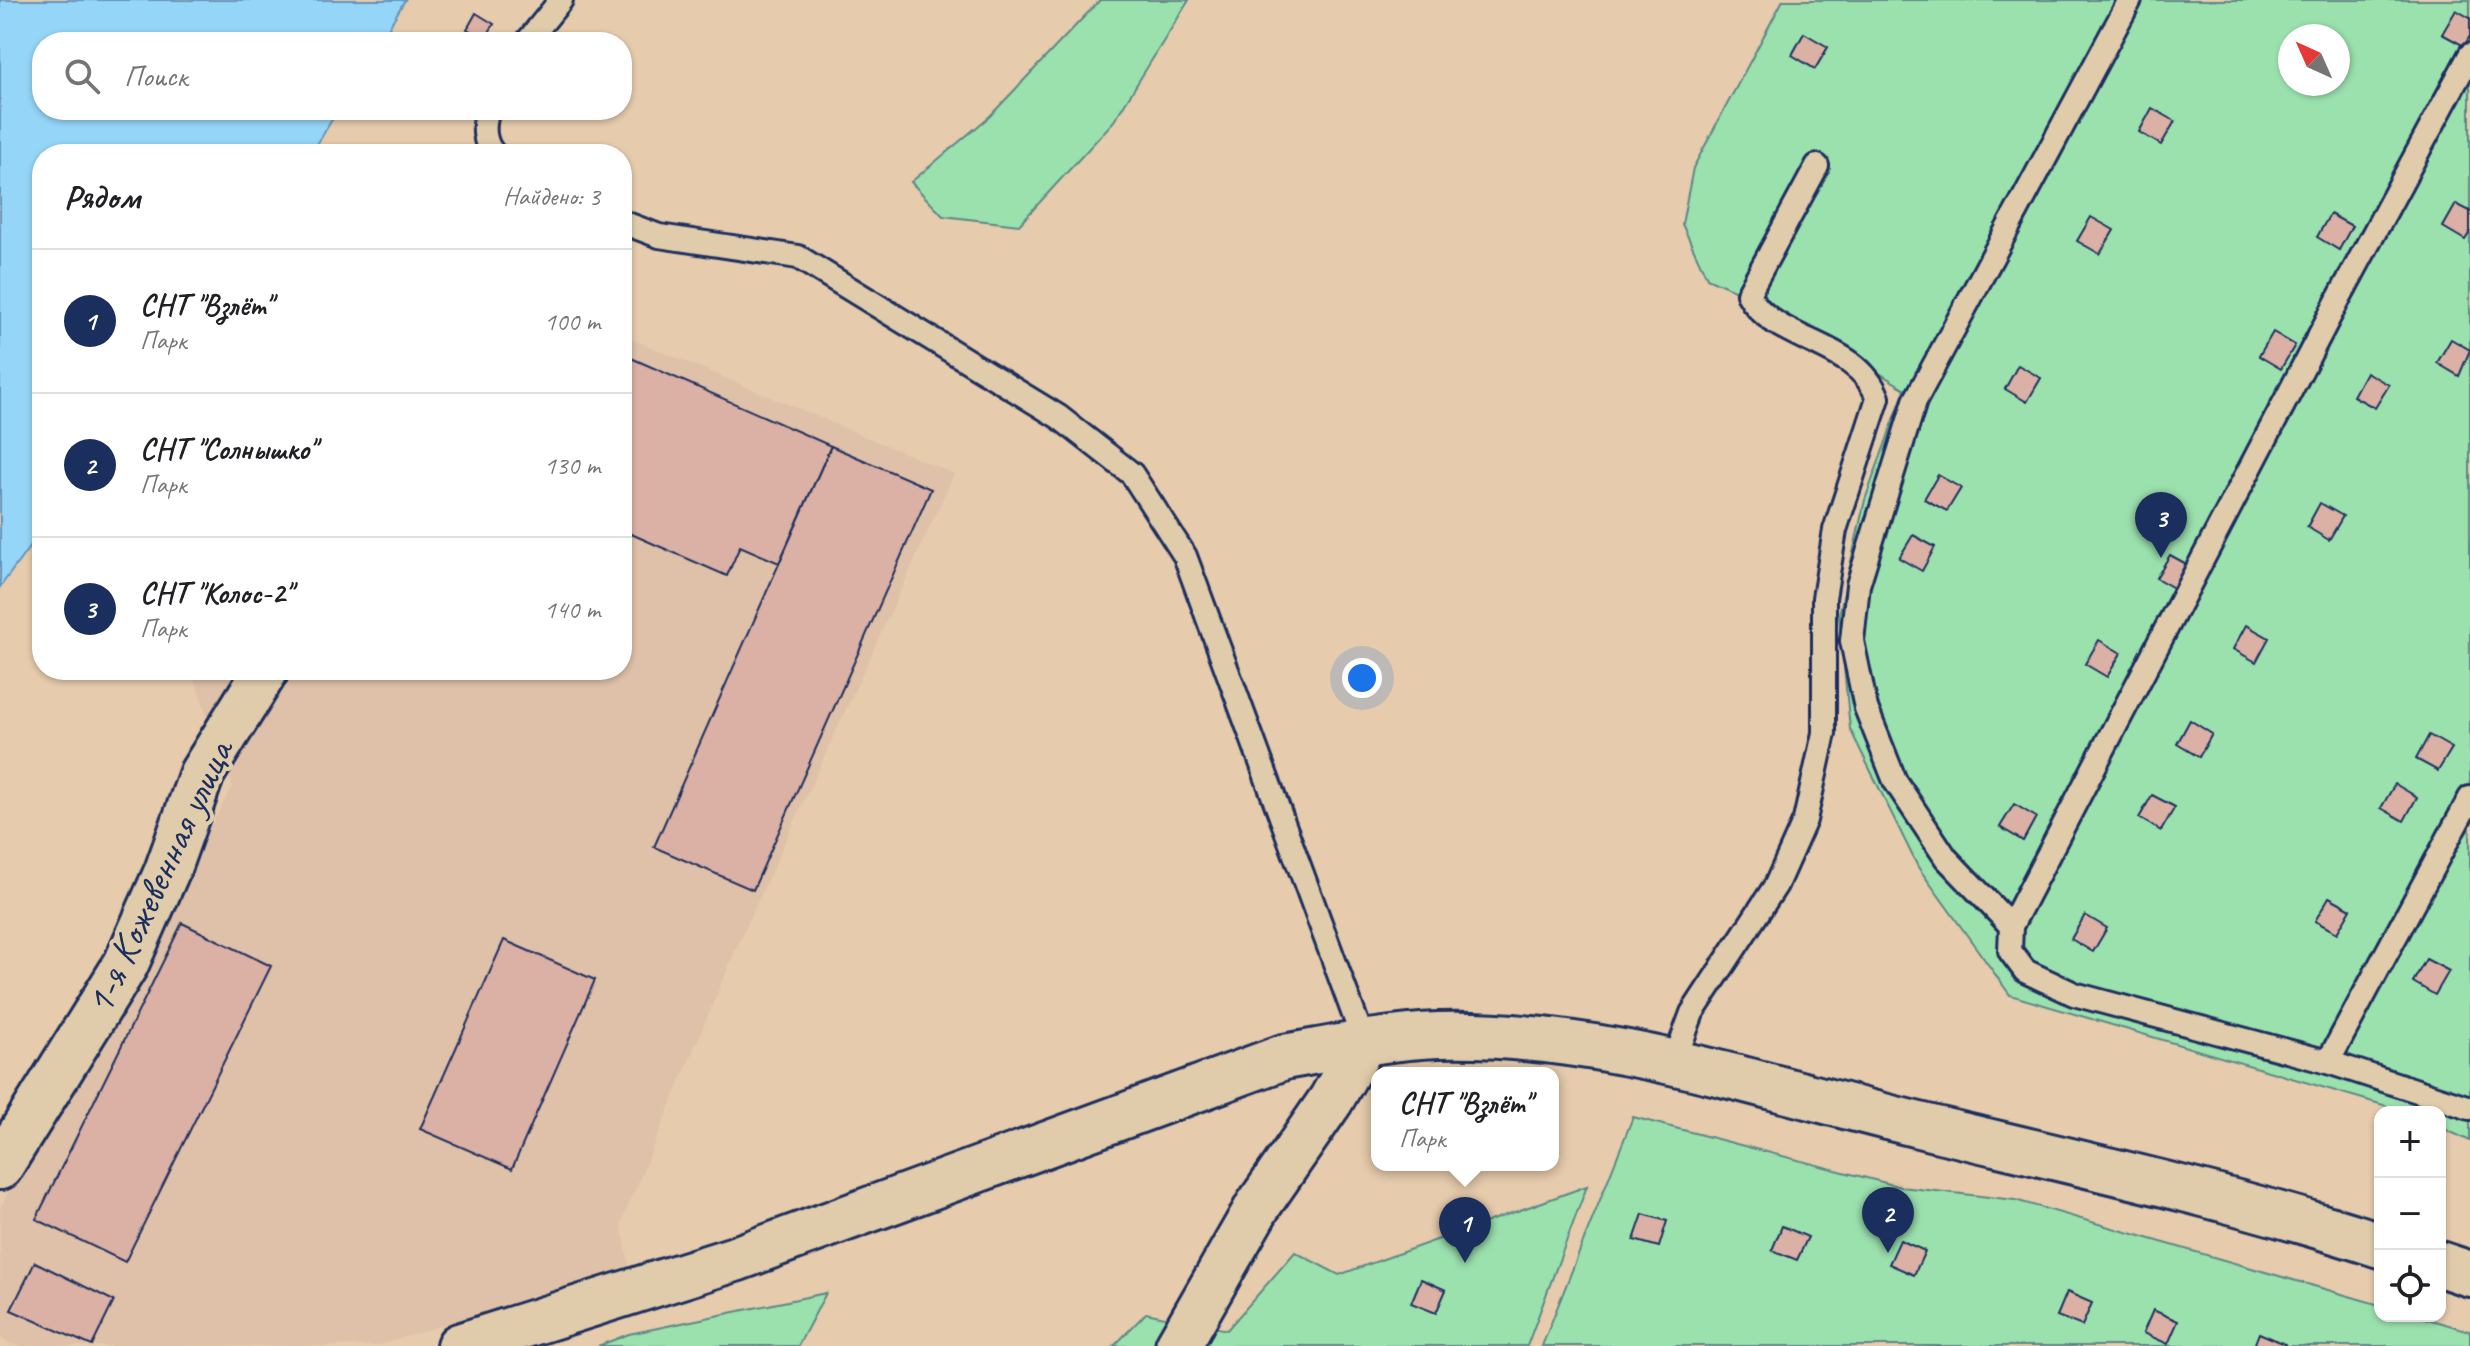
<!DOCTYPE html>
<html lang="ru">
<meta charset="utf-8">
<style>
:root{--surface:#fff;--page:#f6f6f6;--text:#202124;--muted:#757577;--line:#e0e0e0;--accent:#1b2f5e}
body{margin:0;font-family:Caveat,sans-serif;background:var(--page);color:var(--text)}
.controls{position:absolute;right:24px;bottom:24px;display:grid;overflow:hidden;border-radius:16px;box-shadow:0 2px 6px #0004}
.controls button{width:72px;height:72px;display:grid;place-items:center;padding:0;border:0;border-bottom:2px solid var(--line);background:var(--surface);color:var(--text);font:40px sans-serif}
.compass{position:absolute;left:2278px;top:24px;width:72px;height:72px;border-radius:50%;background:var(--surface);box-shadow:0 2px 6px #0004;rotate:315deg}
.you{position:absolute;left:1362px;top:678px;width:28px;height:28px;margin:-20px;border:6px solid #fff;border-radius:50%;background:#1a73e8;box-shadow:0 0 0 12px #1a73e833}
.badge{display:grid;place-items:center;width:52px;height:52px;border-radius:50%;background:var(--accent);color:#fff;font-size:26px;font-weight:700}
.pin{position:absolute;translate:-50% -66px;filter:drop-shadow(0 2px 4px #0008)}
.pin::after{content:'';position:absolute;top:42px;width:28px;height:24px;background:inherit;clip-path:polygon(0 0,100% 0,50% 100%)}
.popup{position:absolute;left:1371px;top:1067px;width:188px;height:104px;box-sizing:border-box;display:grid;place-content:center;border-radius:16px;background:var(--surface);filter:drop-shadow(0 2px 6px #0005);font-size:26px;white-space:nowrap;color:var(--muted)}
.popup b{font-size:30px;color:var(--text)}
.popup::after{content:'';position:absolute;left:50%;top:100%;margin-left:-16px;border:16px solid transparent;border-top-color:var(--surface)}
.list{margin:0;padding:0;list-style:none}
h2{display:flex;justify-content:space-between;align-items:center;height:104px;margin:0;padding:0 32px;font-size:34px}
h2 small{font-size:26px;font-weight:400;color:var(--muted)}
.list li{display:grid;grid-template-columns:52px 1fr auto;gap:24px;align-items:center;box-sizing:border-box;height:144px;padding:0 32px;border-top:2px solid var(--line)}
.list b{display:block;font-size:30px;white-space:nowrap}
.list p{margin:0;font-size:26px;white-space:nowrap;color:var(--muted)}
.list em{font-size:26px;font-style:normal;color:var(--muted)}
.icon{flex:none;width:44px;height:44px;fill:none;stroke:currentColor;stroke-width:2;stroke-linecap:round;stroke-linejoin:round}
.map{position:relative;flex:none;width:2470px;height:1346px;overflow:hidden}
.search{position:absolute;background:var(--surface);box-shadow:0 2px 6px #0004;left:32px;top:32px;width:600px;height:88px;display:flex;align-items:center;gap:20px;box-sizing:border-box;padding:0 28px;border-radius:32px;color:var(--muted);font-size:30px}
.panel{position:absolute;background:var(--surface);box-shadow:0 2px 6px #0004;left:32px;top:144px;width:600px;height:536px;border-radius:32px}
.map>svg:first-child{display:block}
.built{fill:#dfc0a8}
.green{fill:#9be1ae;stroke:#5b8886;stroke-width:2;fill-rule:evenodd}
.water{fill:#95d5f7;stroke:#6493ba;stroke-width:2}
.building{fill:#dbb0a5;stroke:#1b2f5e;stroke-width:2}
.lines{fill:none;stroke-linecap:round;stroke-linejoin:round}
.lane-casing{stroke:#1b2f5e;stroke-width:28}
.street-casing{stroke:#1b2f5e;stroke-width:50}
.lane{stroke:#e0ccab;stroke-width:22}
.street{stroke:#e0ccab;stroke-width:44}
.labels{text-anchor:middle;stroke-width:8;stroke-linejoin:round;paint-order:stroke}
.street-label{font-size:40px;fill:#1b2f5e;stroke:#e0ccab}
</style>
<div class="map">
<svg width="2470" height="1346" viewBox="0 0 2470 1346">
<rect width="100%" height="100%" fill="#e6cbac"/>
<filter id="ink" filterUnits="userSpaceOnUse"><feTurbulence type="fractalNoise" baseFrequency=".0125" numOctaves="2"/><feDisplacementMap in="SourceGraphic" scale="16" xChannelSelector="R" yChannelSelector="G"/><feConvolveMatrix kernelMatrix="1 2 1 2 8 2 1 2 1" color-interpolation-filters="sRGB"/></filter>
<g filter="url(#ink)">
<polygon class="built" points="622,335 954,474 736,948 621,1223 629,1265 376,1346 15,1346 0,1338 0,1208 233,786 191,670 622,670"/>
<g class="green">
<polygon points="1100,0 1189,0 1114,121 1019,225 943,216 911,182 990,116"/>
<path d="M1783,0H2470V1141L2440,1127V1112H2407L2010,995L1918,867L1850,729L1839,615L1865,500L1905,389L1770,306L1707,278L1682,224L1693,168ZM2290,36H2338V84H2290Z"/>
<polygon points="1633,1117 1901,1187 2015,1200 2380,1305 2380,1316 2417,1316 2470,1331 2470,1346 1542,1346"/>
<polygon points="1587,1186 1527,1346 1114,1346 1146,1313 1227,1330 1295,1252 1339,1275"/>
<polygon points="826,1293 798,1346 598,1346 629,1334"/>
</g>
<polygon class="water" points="0,0 405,0 380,42 42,42 42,110 338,110 311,154 42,154 42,530 0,587"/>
<g class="building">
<polygon points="2456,10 2470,18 2470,36 2464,46 2442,34"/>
<polygon points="476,13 494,24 485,39 467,29"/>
<polygon points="1804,33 1828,47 1815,69 1792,55"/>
<polygon points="2152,108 2175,121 2161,145 2139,132"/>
<polygon points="2456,204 2470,211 2470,232 2465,240 2443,227"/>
<polygon points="2330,214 2352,226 2339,250 2317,237"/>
<polygon points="2091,217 2114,230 2100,254 2077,241"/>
<polygon points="2273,332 2295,345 2281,369 2259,356"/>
<polygon points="2451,339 2470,350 2459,376 2437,363"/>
<polygon points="622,354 831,446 779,563 740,546 727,576 622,530"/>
<polygon points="2018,365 2041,378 2027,402 2005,389"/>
<polygon points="2366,372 2389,385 2375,408 2353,396"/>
<polygon points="831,446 931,489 753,890 654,847"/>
<polygon points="1938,475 1961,488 1947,511 1924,499"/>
<polygon points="2320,503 2343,516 2329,540 2307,527"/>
<polygon points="1913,535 1935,547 1922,571 1899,558"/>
<polygon points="2170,555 2192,567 2179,591 2156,578"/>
<polygon points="2246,625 2269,638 2256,662 2233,649"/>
<polygon points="2099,640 2121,653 2107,677 2085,664"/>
<polygon points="2190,720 2212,734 2199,757 2177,744"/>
<polygon points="2429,735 2452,748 2438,771 2416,759"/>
<polygon points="2395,784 2417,797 2404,821 2381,808"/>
<polygon points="2152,795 2175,807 2161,831 2139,818"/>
<polygon points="2014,804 2036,817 2023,841 2000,827"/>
<polygon points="2329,897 2351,909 2337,933 2315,921"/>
<polygon points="2085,915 2107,928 2093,952 2071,939"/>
<polygon points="182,923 271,966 125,1262 36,1219"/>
<polygon points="504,940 595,980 512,1169 420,1129"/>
<polygon points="2426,959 2449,971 2435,995 2413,982"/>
<polygon points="1643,1214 1667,1221 1659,1247 1634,1240"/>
<polygon points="1782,1226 1808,1237 1797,1260 1772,1250"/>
<polygon points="1900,1240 1925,1251 1914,1275 1889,1264"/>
<polygon points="35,1262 114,1301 92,1346 11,1310"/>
<polygon points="1421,1279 1446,1290 1436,1313 1411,1303"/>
<polygon points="2067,1292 2092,1303 2082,1326 2057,1316"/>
<polygon points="2153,1310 2178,1321 2168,1344 2143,1333"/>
<polygon points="2259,1333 2285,1344 2284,1346 2254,1346"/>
</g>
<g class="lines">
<g class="lane-casing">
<g id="lane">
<polyline points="527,42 561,0"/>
<polyline points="2470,55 2339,298 2011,926 2010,951 2025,971 2074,994 2328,1062 2470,1108"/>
<path d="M488,110C483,125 483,142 494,154"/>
<polyline points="622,222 659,236 798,257 1059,417 1132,474 1185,556 1364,1042"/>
<polyline points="2011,926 1946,858 1895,781 1866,708 1852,641 1858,585 1915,401 2130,0"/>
<path d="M1674,1062L1692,1013L1776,885L1805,820L1824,733V598L1835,530L1878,398C1857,340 1774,344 1748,294L1817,166"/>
<polyline points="2328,1062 2470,798"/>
</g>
</g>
<g class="street-casing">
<g id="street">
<polyline points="0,1167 126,964 167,871 202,773 266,670"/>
<polyline points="2440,1264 2470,1274"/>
<path d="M459,1346L735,1259L1284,1057C1335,1048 1387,1037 1439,1035C1602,1031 1762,1087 1919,1125C2073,1162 2229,1196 2380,1245"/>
<polyline points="1178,1346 1258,1206 1331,1100 1364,1042"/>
</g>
</g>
<use href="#lane" class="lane"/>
<use href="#street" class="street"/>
</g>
</g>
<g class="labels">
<g class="street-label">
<text transform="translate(158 877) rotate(-65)" y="14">1-я Кожевенная улица</text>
</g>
</g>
</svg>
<div class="controls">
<button>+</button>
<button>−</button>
<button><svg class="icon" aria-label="locate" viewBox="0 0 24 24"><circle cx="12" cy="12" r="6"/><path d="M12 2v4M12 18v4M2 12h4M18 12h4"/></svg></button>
</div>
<svg class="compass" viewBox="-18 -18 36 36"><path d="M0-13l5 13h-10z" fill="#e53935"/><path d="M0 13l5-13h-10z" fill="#757577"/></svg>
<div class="you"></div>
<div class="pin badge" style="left:1465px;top:1263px">1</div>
<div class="popup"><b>СНТ &quot;Взлёт&quot;</b>Парк</div>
<div class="pin badge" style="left:1888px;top:1253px">2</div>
<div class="pin badge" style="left:2161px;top:558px">3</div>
<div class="search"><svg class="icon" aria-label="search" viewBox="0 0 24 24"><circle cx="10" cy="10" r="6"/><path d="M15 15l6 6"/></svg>Поиск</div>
<section class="panel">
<h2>Рядом<small>Найдено: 3</small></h2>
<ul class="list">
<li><span class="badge">1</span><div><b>СНТ &quot;Взлёт&quot;</b><p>Парк</p></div><em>100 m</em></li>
<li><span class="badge">2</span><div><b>СНТ &quot;Солнышко&quot;</b><p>Парк</p></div><em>130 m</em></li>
<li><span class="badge">3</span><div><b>СНТ &quot;Колос-2&quot;</b><p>Парк</p></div><em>140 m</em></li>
</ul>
</section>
</div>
